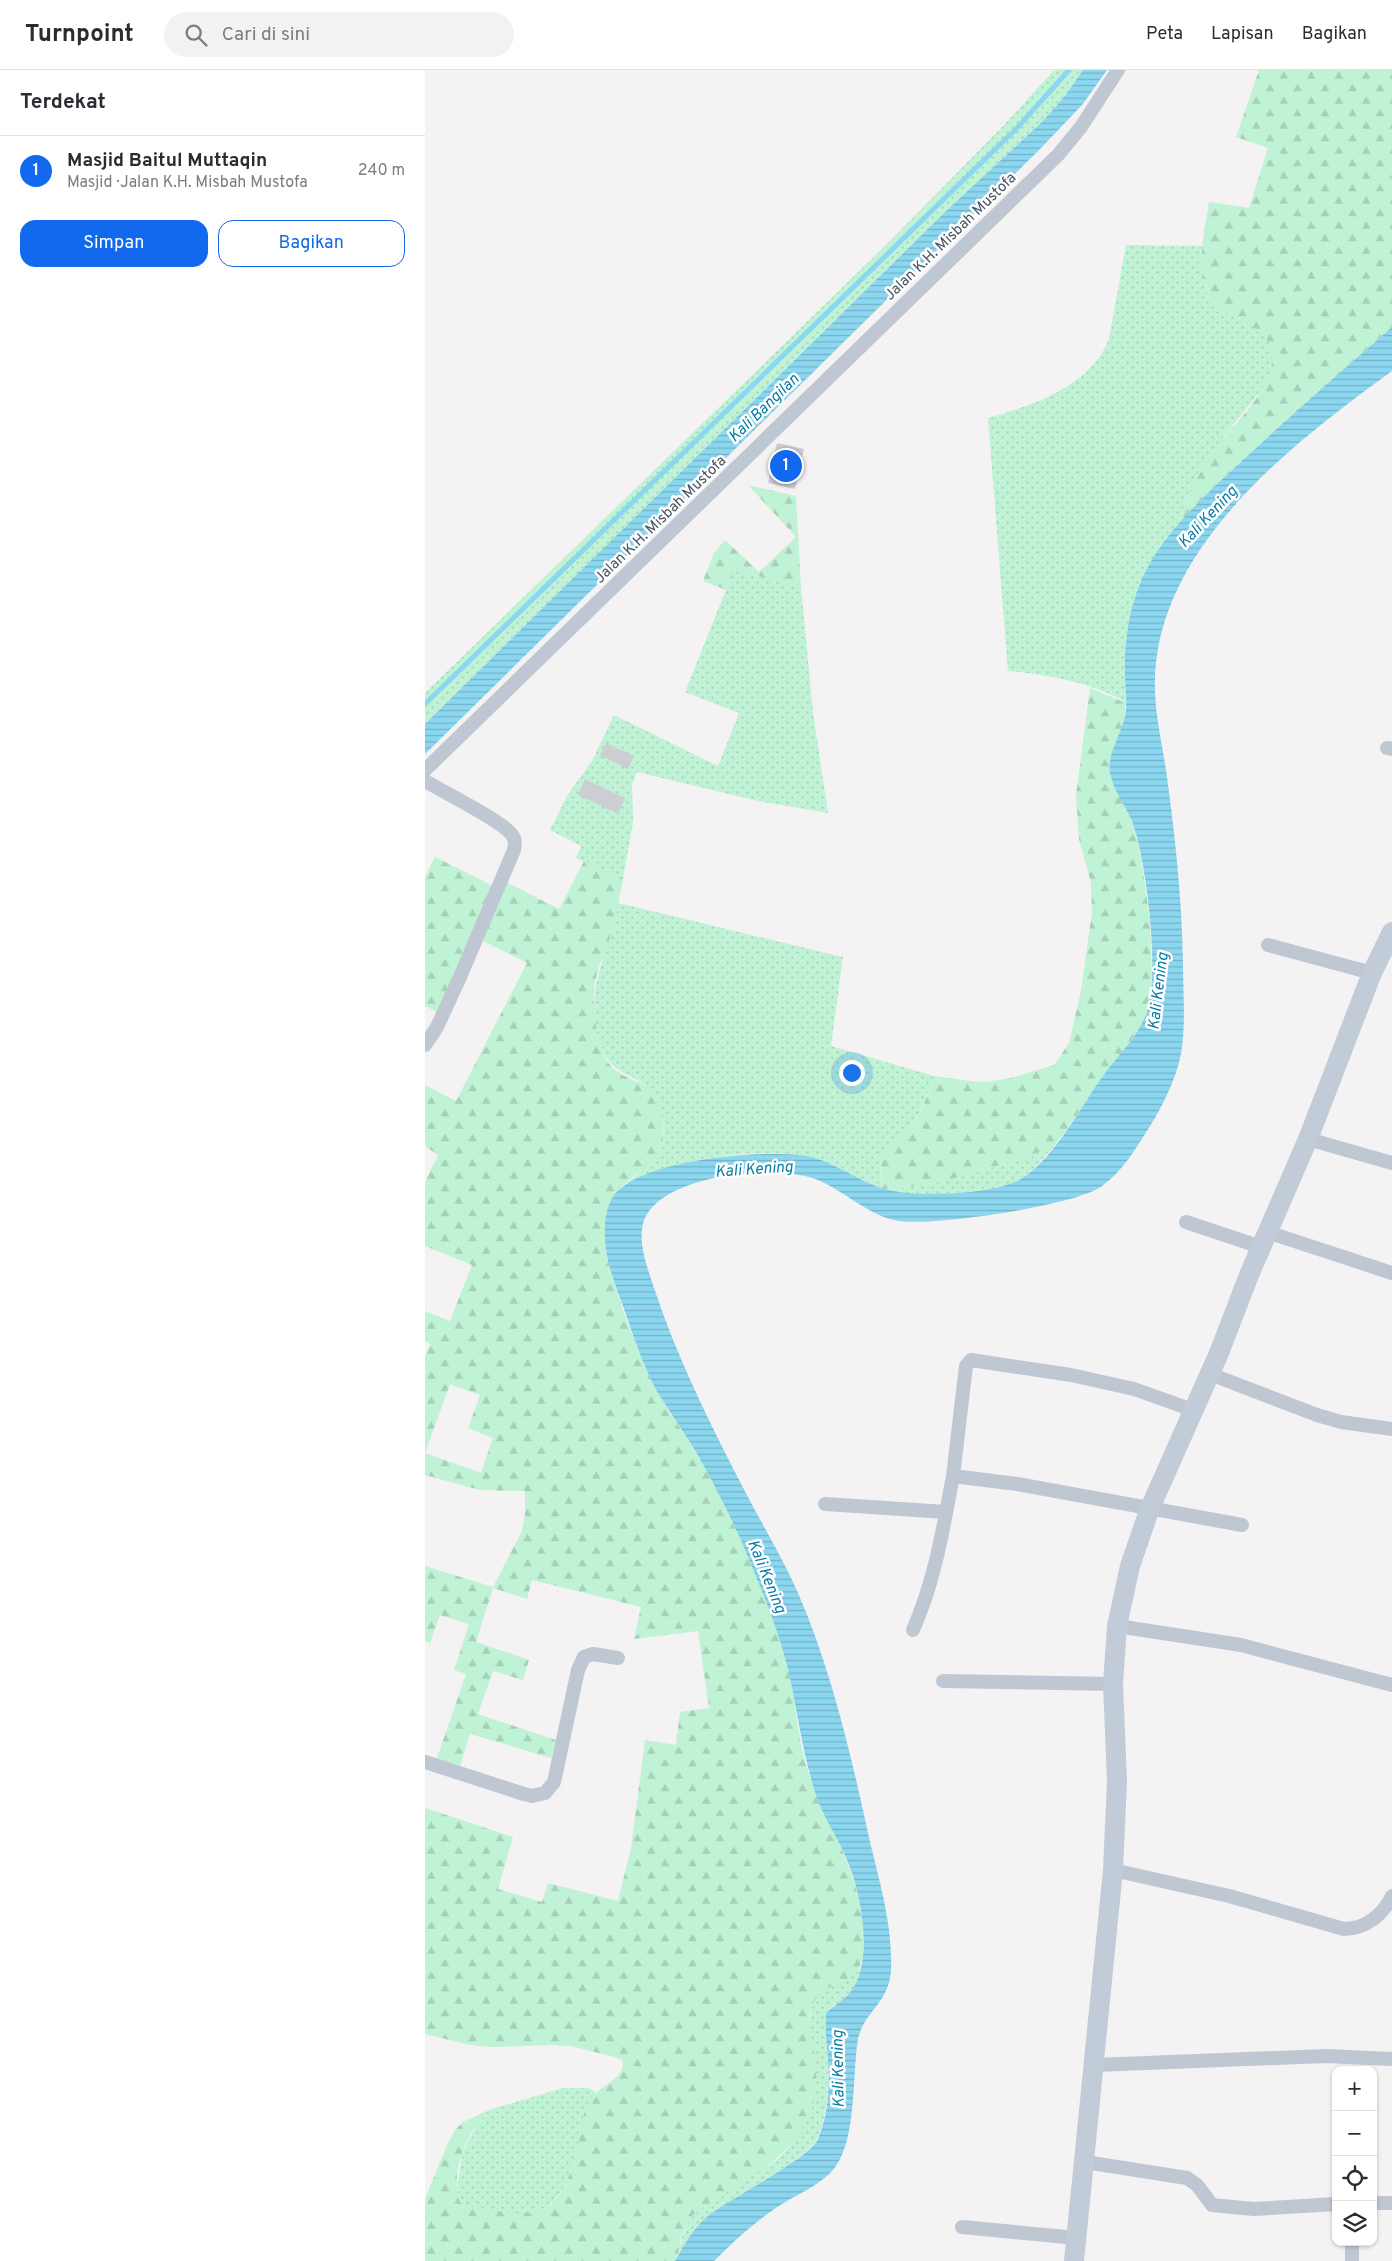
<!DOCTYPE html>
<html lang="id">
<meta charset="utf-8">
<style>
:root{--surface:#fff;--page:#f2f2f3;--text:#2b2b33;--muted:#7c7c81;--line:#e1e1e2;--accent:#1269ee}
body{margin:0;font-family:Overpass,sans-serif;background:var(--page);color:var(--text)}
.controls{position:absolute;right:15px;bottom:15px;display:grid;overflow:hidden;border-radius:10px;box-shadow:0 1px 4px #0004}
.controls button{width:45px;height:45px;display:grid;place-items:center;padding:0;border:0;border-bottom:1px solid var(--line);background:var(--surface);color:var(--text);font:25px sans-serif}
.you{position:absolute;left:426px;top:1002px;width:18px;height:18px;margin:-12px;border:4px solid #fff;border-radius:50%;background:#1a73e8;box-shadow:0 0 0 8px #1a73e833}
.badge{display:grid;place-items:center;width:32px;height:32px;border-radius:50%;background:var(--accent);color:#fff;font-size:16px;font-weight:700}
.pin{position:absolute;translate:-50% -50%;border:2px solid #fff;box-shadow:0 1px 5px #0006}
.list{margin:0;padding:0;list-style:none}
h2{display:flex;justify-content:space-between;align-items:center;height:65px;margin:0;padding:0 20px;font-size:21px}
h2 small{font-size:16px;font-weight:400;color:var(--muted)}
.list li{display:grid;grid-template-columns:32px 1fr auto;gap:15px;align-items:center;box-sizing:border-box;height:70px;padding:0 20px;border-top:1px solid var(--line)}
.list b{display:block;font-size:19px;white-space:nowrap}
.list p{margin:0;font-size:16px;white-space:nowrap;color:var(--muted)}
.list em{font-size:16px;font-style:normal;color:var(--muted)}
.actions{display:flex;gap:10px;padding:15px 20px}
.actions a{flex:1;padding:11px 0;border:1px solid var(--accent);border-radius:15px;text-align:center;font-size:18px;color:var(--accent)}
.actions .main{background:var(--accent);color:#fff}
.icon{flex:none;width:28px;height:28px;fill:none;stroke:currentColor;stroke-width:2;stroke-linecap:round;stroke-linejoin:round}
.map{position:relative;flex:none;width:967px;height:2191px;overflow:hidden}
header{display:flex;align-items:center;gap:30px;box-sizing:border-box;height:70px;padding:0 25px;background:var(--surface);border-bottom:1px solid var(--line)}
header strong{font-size:24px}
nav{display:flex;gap:28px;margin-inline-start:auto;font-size:18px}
.search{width:350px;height:45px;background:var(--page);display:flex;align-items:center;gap:12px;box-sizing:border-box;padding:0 18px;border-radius:28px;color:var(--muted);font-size:19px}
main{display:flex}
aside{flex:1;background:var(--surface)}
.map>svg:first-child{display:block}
.grass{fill:url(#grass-dots)}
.forest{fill:url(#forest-firs);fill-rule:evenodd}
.water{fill:url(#water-rules)}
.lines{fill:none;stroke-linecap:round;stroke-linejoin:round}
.stream{stroke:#8bd7f0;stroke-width:5}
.building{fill:#ccced4}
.street{stroke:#bfc8d2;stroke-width:14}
.secondary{stroke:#c2ccd9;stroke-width:20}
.labels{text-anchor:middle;stroke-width:5;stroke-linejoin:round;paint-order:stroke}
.street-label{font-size:15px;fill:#485461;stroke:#fff}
.water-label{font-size:16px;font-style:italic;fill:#077da6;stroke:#fff}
</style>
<header>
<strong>Turnpoint</strong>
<div class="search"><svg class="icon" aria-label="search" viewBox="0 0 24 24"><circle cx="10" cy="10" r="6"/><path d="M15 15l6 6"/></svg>Cari di sini</div>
<nav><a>Peta</a><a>Lapisan</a><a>Bagikan</a></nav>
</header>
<main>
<aside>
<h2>Terdekat<small></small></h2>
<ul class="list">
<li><span class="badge">1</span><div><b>Masjid Baitul Muttaqin</b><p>Masjid · Jalan K.H. Misbah Mustofa</p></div><em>240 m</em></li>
</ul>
<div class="actions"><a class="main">Simpan</a><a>Bagikan</a></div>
</aside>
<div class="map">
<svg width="967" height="2191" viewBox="0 0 967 2191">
<defs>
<pattern id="grass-dots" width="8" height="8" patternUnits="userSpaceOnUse" patternTransform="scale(1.25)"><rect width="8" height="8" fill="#c0f2d5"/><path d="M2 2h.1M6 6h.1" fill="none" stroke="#a6d1b9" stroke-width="1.8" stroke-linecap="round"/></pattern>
<pattern id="forest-firs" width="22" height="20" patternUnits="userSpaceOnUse" patternTransform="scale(1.25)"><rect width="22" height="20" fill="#c0f2d5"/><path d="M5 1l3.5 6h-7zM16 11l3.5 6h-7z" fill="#a6d1b9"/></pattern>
<pattern id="water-rules" width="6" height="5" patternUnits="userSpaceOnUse" patternTransform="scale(1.25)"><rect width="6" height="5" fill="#8bd7f0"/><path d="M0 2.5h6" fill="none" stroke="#74b1c6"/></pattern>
</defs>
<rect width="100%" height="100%" fill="#f4f2f2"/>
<g class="grass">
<polygon points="629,0 658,0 640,26 618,51 520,142 0,654 0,623 465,171 578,56"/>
<path d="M701,175L778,176V194L825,255L836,262L845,273L848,282L847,294L844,307L835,322L799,366L773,404L762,428L753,454L743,467L701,625V633C667,612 622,605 583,601L563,348C607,336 666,316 684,269Z"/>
<polygon points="309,500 376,517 388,642 403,743 333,731 212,702 207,714 208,753 198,808 151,788 156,776 125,760 142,726 167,691 189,645 293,696 314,643 260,622"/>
<path d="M193,833L418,887L406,976L509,1006C503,1022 497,1041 487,1055C466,1087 449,1069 458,1119C496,1118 532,1108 569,1097C590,1091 611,1085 631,1074C619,1087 608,1102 592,1111C569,1124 483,1128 457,1119C433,1110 413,1094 388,1088C336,1075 233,1089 191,1124C201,1114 231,1090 236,1078C242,1065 238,1038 231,1026C229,1021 219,1014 214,1011C197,1001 183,998 176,977C157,925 183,882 193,833Z"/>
<path d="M437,1894C434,1904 431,1917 424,1925C417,1932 407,1934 401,1943C399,1956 402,1968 402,1981C404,2010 404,2039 393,2067C386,2088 305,2128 283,2146C270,2156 262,2170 254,2185C256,2170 258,2159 267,2146C287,2130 309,2117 330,2103C339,2098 349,2093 356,2086C378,2065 390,2034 391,2004C392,1983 379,1956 387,1936C396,1911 425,1917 437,1894Z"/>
<path d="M138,2018H163L171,2022C161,2036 159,2051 155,2068C146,2101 139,2141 98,2145C82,2146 58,2139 41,2136L35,2132L32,2118L37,2084L54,2051L64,2040Z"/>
</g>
<g class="forest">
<path d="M834,0H967V257C894,321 820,384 753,454C761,430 770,407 785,385C804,357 843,327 847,292C852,250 796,254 782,222C771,194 780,160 784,132L824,138L843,78L811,67Z"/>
<polygon points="323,415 371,426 376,517 309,500 301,520 278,511 289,483 300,470 334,502 371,467"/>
<path d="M665,618L701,633L699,653L685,689L686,708L709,756L716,787L725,850L727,905L724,934L717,955L631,1074C611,1085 590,1091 569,1097C532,1108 496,1118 458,1119L455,1088C461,1074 477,1068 486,1057C497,1043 503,1023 509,1006L546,1011L562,1012L586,1008L629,995L644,973L656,921L667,842L666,813L654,769L651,725Z"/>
<path d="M10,787L78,821L83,813L134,839L159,791L198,808C195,825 192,842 188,858C183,876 173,894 170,913C167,936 170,981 188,998C213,1019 232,1006 238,1049C244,1098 213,1094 190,1125C176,1143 179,1171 184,1193C194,1235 212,1279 231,1318C241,1339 256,1358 268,1378C288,1410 305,1446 320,1480C338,1520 356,1564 365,1607C372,1640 373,1675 385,1707C407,1764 444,1818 438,1882C435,1924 394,1902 384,1945C386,1969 393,1993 391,2018C384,2088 314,2109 267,2146C263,2153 258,2160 256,2168C254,2176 255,2183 250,2191H0V2129L22,2075L30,2060L38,2052L64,2040C43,2062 24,2101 35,2132L42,2136C105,2146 133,2157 151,2082C155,2066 156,2048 163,2033C172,2016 195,2012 198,1995L197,1990L190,1987L145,1976L128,1975L66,1977L45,1975L0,1964V1738L88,1767L73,1819L117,1832L123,1813L193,1831L206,1778L220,1670L251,1675L255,1642L284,1638L273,1561L209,1569L216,1537L107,1510L102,1529L68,1518L51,1572L104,1590L98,1610L68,1601L53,1644L131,1670L126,1688L45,1664L35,1696L12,1688L41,1604L29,1600L44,1554L15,1545L5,1573L0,1571V1496L68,1517L97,1461L100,1444V1421L55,1420L0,1405V1286L5,1274L0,1271V1241L25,1251L47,1195L0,1176V1112L13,1085L0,1076V1015L31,1031L102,893L48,866L12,942L0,936V807ZM25,1314L55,1325L43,1358L68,1368L56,1403L0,1383Z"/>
</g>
<g class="water">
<polygon points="658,0 682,0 657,35 614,80 0,684 0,654 520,142 618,51 640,26"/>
<path d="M967,257V301C865,375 725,482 730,622C731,648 737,674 741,700C750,764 757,829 758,894C758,923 761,955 756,984C751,1009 738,1035 725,1056C712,1077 697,1102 677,1116C651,1136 507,1156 474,1151C446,1147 419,1121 393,1110C353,1093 231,1104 218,1154C213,1175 223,1199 229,1218C253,1291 289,1362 325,1431C341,1461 359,1491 373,1523C407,1601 427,1689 445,1772C455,1813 468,1858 466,1900C464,1934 439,1941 433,1969C427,2005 432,2065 411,2096C397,2116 367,2126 348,2140C326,2155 307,2173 289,2191H250C260,2174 268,2158 284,2145C306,2128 385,2088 393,2069C405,2041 405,2007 402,1978C401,1966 400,1955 401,1943C409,1935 420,1930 427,1920C448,1890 437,1828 424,1795C415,1770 398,1748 390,1722C378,1684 373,1646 365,1608C356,1566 339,1526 323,1487C308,1451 290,1415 271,1382C259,1362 245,1343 233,1323C218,1296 208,1265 198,1236C189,1212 178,1184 180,1157C180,1146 183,1133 190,1124C220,1089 338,1079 381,1086C408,1091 430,1109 456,1118C483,1128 568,1125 594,1110C612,1100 630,1078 642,1060C656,1041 667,1020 681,1002C697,980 718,962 724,934C733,892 722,801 710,760C705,741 691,726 686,707C679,685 699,663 701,640C702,628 700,617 700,605C699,566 706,527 725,493C749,452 785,421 819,389C867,344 917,301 967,257Z"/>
</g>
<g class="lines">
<polyline class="stream" points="0,634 593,57 644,0"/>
</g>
<g class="building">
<polygon points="352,373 379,379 370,419 343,413"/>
<polygon points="181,673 209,686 203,699 175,685"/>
<polygon points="160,709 200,728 193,744 153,725"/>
</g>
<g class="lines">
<g class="street">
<polyline points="962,678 967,679"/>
<polyline points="0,700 633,85 656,57 693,0"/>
<path d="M0,711C17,721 79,752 87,765C91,770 90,774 89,780L35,907L12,957L0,975"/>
<polyline points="843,875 947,903"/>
<polyline points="883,1069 967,1093"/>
<polyline points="761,1152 836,1177"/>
<polyline points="842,1162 967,1203"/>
<polyline points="785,1304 892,1345 916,1352 967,1359"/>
<polyline points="768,1340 709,1319 646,1305 546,1290 541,1296 528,1406 592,1414 817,1455"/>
<polyline points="400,1434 521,1442"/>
<polyline points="692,1556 816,1575 967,1615"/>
<path d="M488,1560C510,1510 518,1459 528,1406"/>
<polyline points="518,1611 688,1614"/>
<polyline points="0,1692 99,1724 107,1726 120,1723 129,1712 153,1600 159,1587 168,1584 193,1588"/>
<path d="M688,1800L804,1826L919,1859C940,1859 958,1845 967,1826"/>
<polyline points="670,1995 901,1986 967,1989"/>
<polyline points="660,2092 762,2108 772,2115 787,2135 829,2139 911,2134"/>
<polyline points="948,2133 967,2133"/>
<polyline points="537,2157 652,2168"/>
<polyline points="927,2191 927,2172"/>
</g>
<polyline class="secondary" points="649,2191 688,1800 692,1711 688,1614 692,1556 705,1496 725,1438 794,1283 824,1205 883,1069 947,903 967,862"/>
</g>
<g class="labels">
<g class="street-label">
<text transform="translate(525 166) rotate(-44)" y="5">Jalan K.H. Misbah Mustofa</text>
<text transform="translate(235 449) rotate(-44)" y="5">Jalan K.H. Misbah Mustofa</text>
</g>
<g class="water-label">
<text transform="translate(338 337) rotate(-44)" y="6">Kali Bangilan</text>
<text transform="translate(782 446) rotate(-47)" y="6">Kali Kening</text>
<text transform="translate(732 921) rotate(-83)" y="6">Kali Kening</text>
<text transform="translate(329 1098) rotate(-4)" y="6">Kali Kening</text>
<text transform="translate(343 1506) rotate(68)" y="6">Kali Kening</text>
<text transform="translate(412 1999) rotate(-91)" y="6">Kali Kening</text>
</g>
</g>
</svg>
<div class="controls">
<button>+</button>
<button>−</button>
<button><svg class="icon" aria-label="locate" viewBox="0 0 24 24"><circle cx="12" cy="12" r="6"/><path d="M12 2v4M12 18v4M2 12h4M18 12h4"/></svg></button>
<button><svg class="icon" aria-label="layers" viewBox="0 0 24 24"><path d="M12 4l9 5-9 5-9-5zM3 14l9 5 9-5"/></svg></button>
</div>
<div class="you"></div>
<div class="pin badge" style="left:361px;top:396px">1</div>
</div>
</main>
